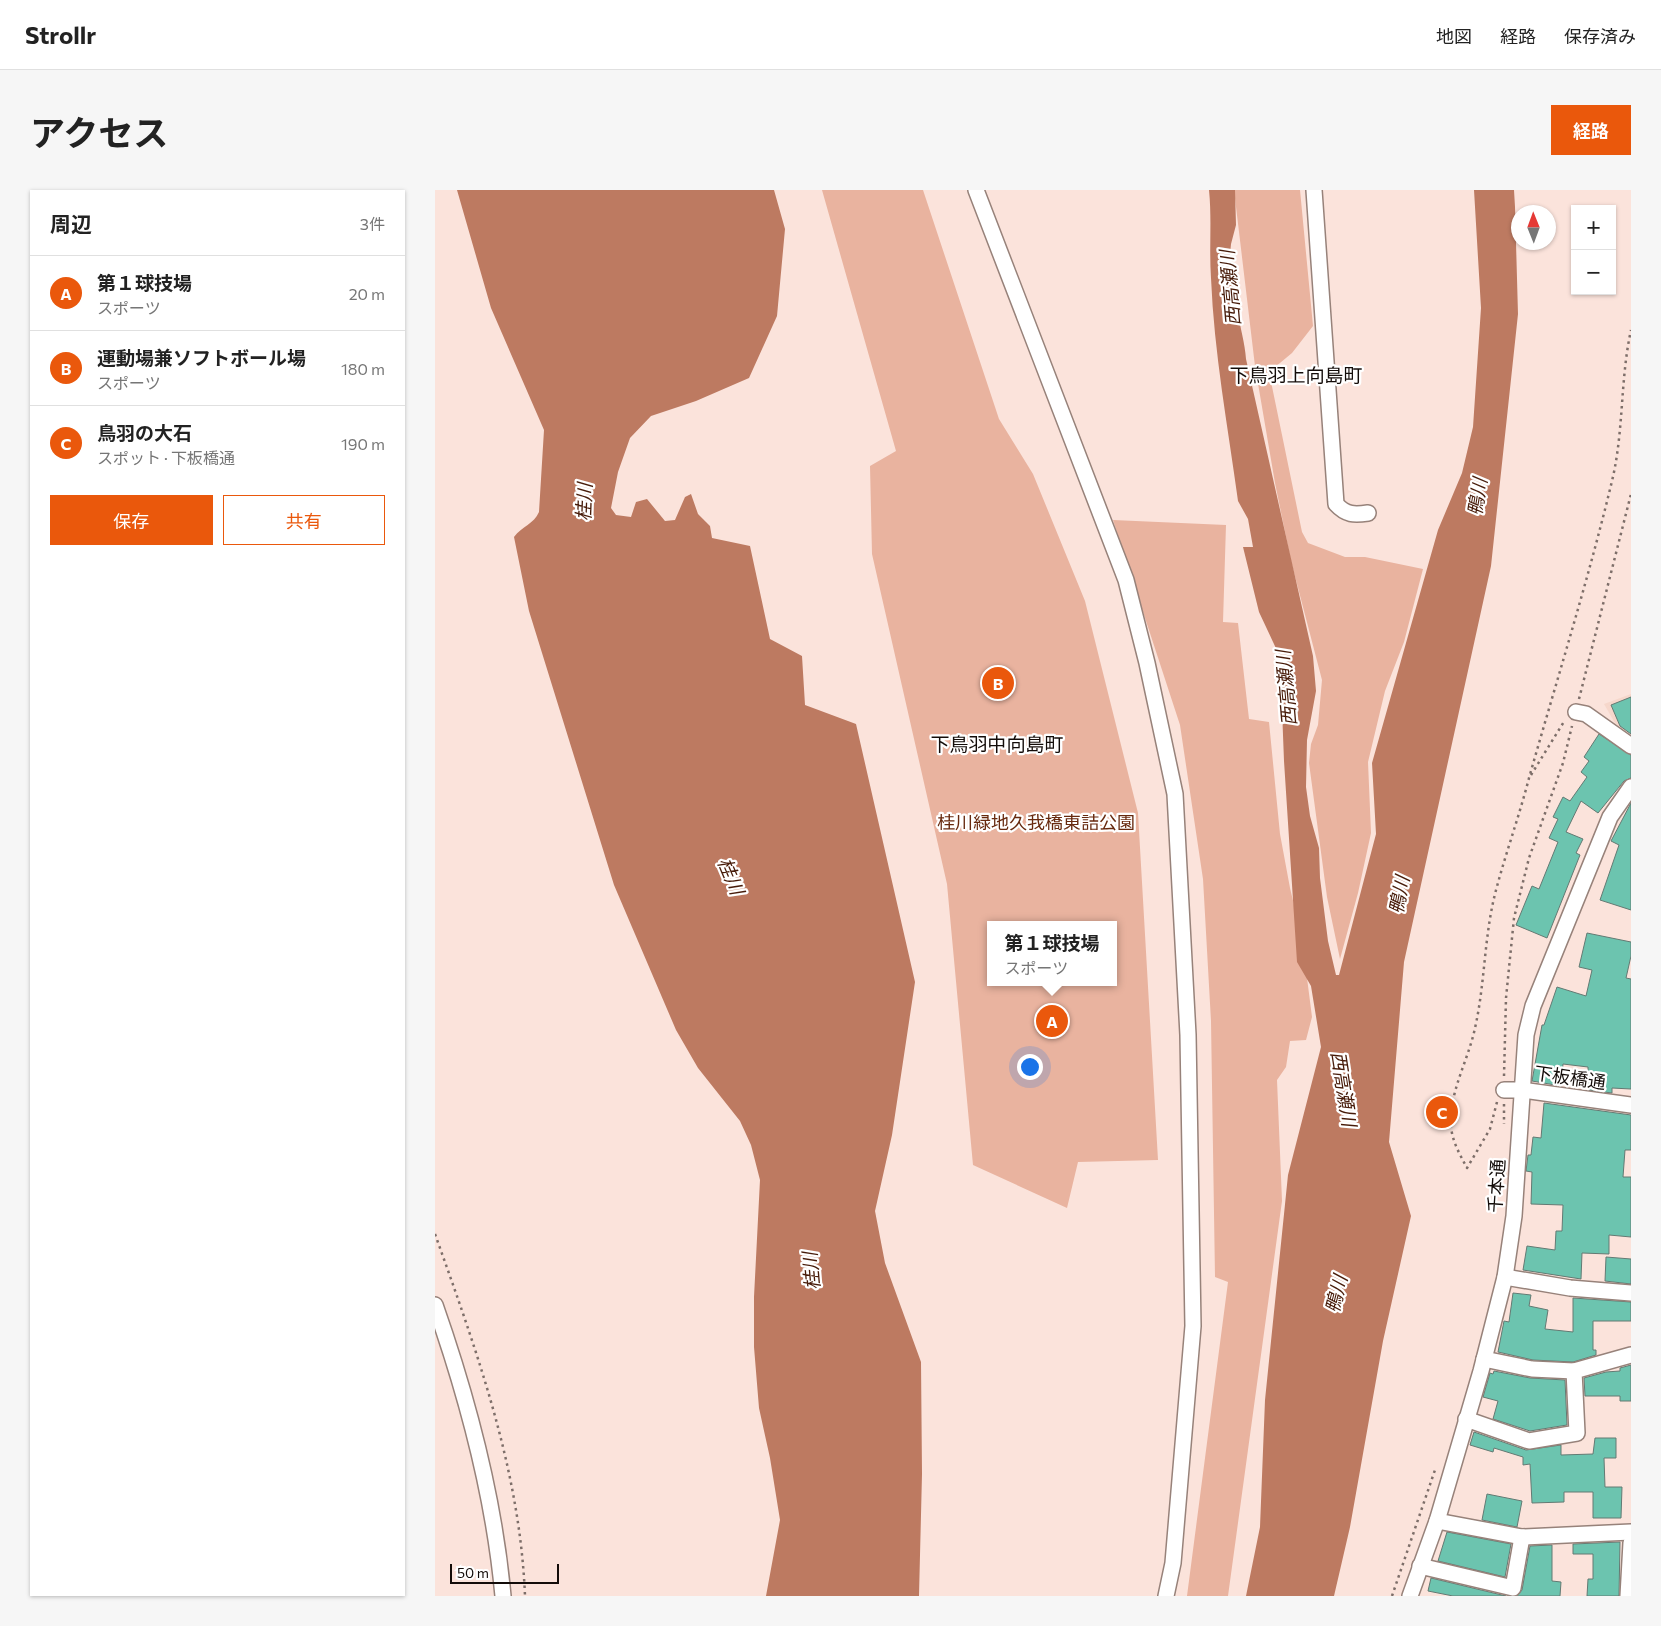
<!DOCTYPE html>
<html lang="ja">
<meta charset="utf-8">
<style>
:root{--surface:#fff;--page:#f6f6f6;--text:#222;--muted:#767676;--line:#e0e0e0;--accent:#ea580c}
body{margin:0;font-family:Commissioner,"Noto Sans JP",sans-serif;background:var(--page);color:var(--text)}
.controls{position:absolute;right:15px;top:15px;display:grid;overflow:hidden;border-radius:0px;box-shadow:0 1px 4px #0004}
.controls button{width:45px;height:45px;display:grid;place-items:center;padding:0;border:0;border-bottom:1px solid var(--line);background:var(--surface);color:var(--text);font:25px sans-serif}
.compass{position:absolute;left:1076px;top:15px;width:45px;height:45px;border-radius:50%;background:var(--surface);box-shadow:0 1px 4px #0004;rotate:359deg}
.scale{position:absolute;left:15px;bottom:12px;width:109px;box-sizing:border-box;padding-left:5px;border:2px solid #130c09;border-top:0;font-size:14px;line-height:18px;white-space:nowrap;color:#130c09;-webkit-text-stroke:4px #fff;paint-order:stroke}
.you{position:absolute;left:594px;top:876px;width:18px;height:18px;margin:-12px;border:4px solid #fff;border-radius:50%;background:#1a73e8;box-shadow:0 0 0 8px #1a73e833}
.badge{display:grid;place-items:center;width:32px;height:32px;border-radius:50%;background:var(--accent);color:#fff;font-size:16px;font-weight:700}
.pin{position:absolute;translate:-50% -50%;border:2px solid #fff;box-shadow:0 1px 5px #0006}
.popup{position:absolute;left:552px;top:731px;width:130px;height:65px;box-sizing:border-box;display:grid;place-content:center;border-radius:0px;background:var(--surface);filter:drop-shadow(0 1px 4px #0005);font-size:16px;white-space:nowrap;color:var(--muted)}
.popup b{font-size:19px;color:var(--text)}
.popup::after{content:'';position:absolute;left:50%;top:100%;margin-left:-10px;border:10px solid transparent;border-top-color:var(--surface)}
.list{margin:0;padding:0;list-style:none}
h2{display:flex;justify-content:space-between;align-items:center;height:65px;margin:0;padding:0 20px;font-size:21px}
h2 small{font-size:16px;font-weight:400;color:var(--muted)}
.list li{display:grid;grid-template-columns:32px 1fr auto;gap:15px;align-items:center;box-sizing:border-box;height:75px;padding:0 20px;border-top:1px solid var(--line)}
.list b{display:block;font-size:19px;white-space:nowrap}
.list p{margin:0;font-size:16px;white-space:nowrap;color:var(--muted)}
.list em{font-size:16px;font-style:normal;color:var(--muted)}
.actions{display:flex;gap:10px;padding:15px 20px}
.actions a{flex:1;padding:11px 0;border:1px solid var(--accent);border-radius:0px;text-align:center;font-size:18px;color:var(--accent)}
.actions .main{background:var(--accent);color:#fff}
.map{position:relative;flex:none;width:1196px;height:1406px;overflow:hidden;border-radius:0px}
header{display:flex;align-items:center;gap:30px;box-sizing:border-box;height:70px;padding:0 25px;background:var(--surface);border-bottom:1px solid var(--line)}
header strong{font-size:24px}
nav{display:flex;gap:28px;margin-inline-start:auto;font-size:18px}
.intro{display:flex;align-items:center;justify-content:space-between;box-sizing:border-box;height:120px;padding:0 30px}
h1{margin:0;font-size:35px}
.button{padding:12px 22px;border-radius:0px;background:var(--accent);color:#fff;font-size:18px;font-weight:700}
main{display:flex;gap:30px;padding:0 30px}
aside{flex:1;background:var(--surface);border-radius:0px;box-shadow:0 1px 4px #0004}
.map>svg:first-child{display:block}
.built{fill:#f6d7cb}
.green{fill:#e9b39f;fill-rule:evenodd}
.water{fill:#bd7a61}
.building{fill:#6cc4af;stroke:#637a73}
.lines{fill:none;stroke-linecap:round;stroke-linejoin:round}
.minor-casing{stroke:#97827a;stroke-width:18}
.path{stroke:#7d6e69;stroke-width:2.5;stroke-dasharray:2.5 4;stroke-linecap:butt}
.minor{stroke:#fff;stroke-width:15}
.labels{text-anchor:middle;stroke-width:4.5;stroke-linejoin:round;paint-order:stroke}
.park-label{font-size:18px;fill:#67290e;stroke:#fff}
.street-label{font-size:18px;fill:#130c09;stroke:#fff}
.water-label{font-size:19px;font-style:italic;fill:#471b09;stroke:#fff}
.neighbourhood-label{font-size:19px;fill:#130c09;stroke:#fff}
</style>
<header>
<strong>Strollr</strong>
<nav><a>地図</a><a>経路</a><a>保存済み</a></nav>
</header>
<div class="intro"><h1>アクセス</h1><a class="button">経路</a></div>
<main>
<aside>
<h2>周辺<small>3件</small></h2>
<ul class="list">
<li><span class="badge">A</span><div><b>第１球技場</b><p>スポーツ</p></div><em>20 m</em></li>
<li><span class="badge">B</span><div><b>運動場兼ソフトボール場</b><p>スポーツ</p></div><em>180 m</em></li>
<li><span class="badge">C</span><div><b>鳥羽の大石</b><p>スポット · 下板橋通</p></div><em>190 m</em></li>
</ul>
<div class="actions"><a class="main">保存</a><a>共有</a></div>
</aside>
<div class="map">
<svg width="1196" height="1406" viewBox="0 0 1196 1406">
<rect width="100%" height="100%" fill="#fbe3db"/>
<polygon class="built" points="1196,504 1196,547 1180,533 1169,514"/>
<g class="green">
<path d="M387,0H488L564,229L598,284L650,411L703,623L723,970L643,972L632,1018L538,975L512,694L437,364L435,276L461,261ZM556,735H678V792H556Z"/>
<polygon points="799,0 865,0 878,136 857,163 834,182 867,342 873,353 910,367 930,367 988,379 969,452 950,501 933,572 936,643 923,703 905,769 892,707 874,573 876,554 883,535 887,490 856,371 840,293 820,176"/>
<polygon points="678,330 791,335 788,432 803,433 814,529 834,532 845,644 855,698 867,749 877,827 871,850 855,851 851,877 842,890 847,1011 793,1406 752,1406 793,1092 780,1087 776,831 768,689 745,535"/>
</g>
<g class="water">
<path d="M22,0H339L350,39L342,126L314,188L261,211L216,226L195,248L183,282L176,318L181,325L196,327L201,312L212,309L230,331L240,330L250,307L256,304L263,324L275,336L277,348L315,356L335,449L367,466L370,515L421,534L480,792L457,945L440,1021L450,1073L486,1172L487,1284L484,1406H331L345,1330L335,1268L324,1218L319,1157V1107L325,990L316,955L305,931L263,878L241,840L179,695L94,421L79,347C87,336 99,334 104,322L109,240L56,118Z"/>
<path d="M774,0H800L801,35L796,54L794,74C810,93 801,101 803,122C805,138 810,153 811,169L878,466L881,501L872,550L871,597L875,626L884,658L885,688L893,751L901,785H904L941,644L937,573L1003,340L1027,283L1038,237L1046,118L1039,0H1079L1080,17L1083,124L1056,376L969,772L954,952L976,1026L948,1151L915,1337L899,1406H811L825,1337L830,1210L853,985L886,857L876,796L862,772L849,571L845,467L824,422L808,357H818L813,329L803,311C793,237 779,163 776,88C774,58 777,29 774,0Z"/>
</g>
<g class="building">
<polygon points="1196,507 1196,544 1185,536 1176,515"/>
<polygon points="1164,544 1196,565 1196,588 1189,591 1163,623 1146,611 1131,642 1148,649 1141,663 1145,665 1112,748 1081,735 1097,696 1104,699 1123,652 1114,648 1123,629 1118,627 1128,607 1135,611 1152,587 1146,582 1154,571 1149,567"/>
<polygon points="1196,613 1196,720 1165,710 1184,655 1176,651"/>
<polygon points="1152,743 1196,752 1196,766 1191,788 1196,789 1196,899 1177,898 1177,903 1153,900 1153,877 1128,874 1126,896 1097,891 1107,835 1109,835 1122,797 1151,806 1157,780 1144,777"/>
<polygon points="1109,913 1196,925 1196,960 1190,960 1188,987 1196,987 1196,1047 1174,1045 1174,1064 1147,1063 1146,1089 1088,1080 1092,1056 1120,1060 1121,1041 1127,1041 1128,1015 1096,1014 1097,982 1091,981 1093,965 1096,965 1098,947 1106,948"/>
<polygon points="1171,1067 1196,1069 1196,1094 1170,1091"/>
<polygon points="1078,1103 1096,1105 1094,1116 1113,1120 1110,1139 1138,1142 1138,1108 1196,1112 1196,1131 1158,1131 1158,1160 1161,1160 1161,1165 1138,1172 1098,1170 1063,1162 1069,1131 1074,1132"/>
<polygon points="1196,1175 1196,1211 1185,1211 1185,1206 1150,1206 1149,1188 1171,1182 1185,1181 1185,1178"/>
<polygon points="1059,1181 1095,1188 1130,1190 1132,1235 1095,1241 1058,1229 1063,1211 1048,1207 1055,1183 1058,1184"/>
<polygon points="1039,1242 1091,1260 1126,1255 1126,1265 1158,1264 1160,1248 1181,1248 1181,1268 1169,1268 1170,1297 1187,1297 1186,1328 1158,1328 1158,1302 1129,1302 1129,1312 1097,1313 1095,1274 1088,1275 1088,1267 1059,1258 1058,1262 1035,1255"/>
<polygon points="1052,1304 1087,1311 1082,1337 1047,1330"/>
<polygon points="1012,1342 1076,1354 1070,1387 1003,1371"/>
<polygon points="1185,1352 1184,1406 1152,1406 1153,1389 1158,1389 1158,1364 1138,1364 1138,1354"/>
<polygon points="1117,1355 1117,1391 1126,1392 1125,1406 1082,1406 1087,1400 1095,1356"/>
<polygon points="996,1388 1071,1406 1018,1406 993,1401"/>
</g>
<g class="lines">
<g class="minor-casing">
<g id="minor">
<polyline points="541,0 691,390 712,473 740,604 753,845 758,1136 738,1373 731,1406"/>
<path d="M879,0L901,314C911,325 919,325 933,323"/>
<polyline points="1141,522 1151,524 1196,556"/>
<polyline points="1069,900 1087,900 1196,915"/>
<polyline points="1070,1087 1135,1098 1196,1103"/>
<path d="M0,1115C33,1209 59,1307 68,1406"/>
<polyline points="1049,1169 1097,1179 1139,1181"/>
<polyline points="1031,1229 1094,1251 1142,1243 1139,1181 1196,1165"/>
<polyline points="1002,1331 1087,1347 1196,1342"/>
<polyline points="985,1376 1078,1398 1087,1347"/>
<polyline points="975,1406 1002,1331 1046,1181 1070,1087 1079,1026 1091,845 1098,816 1175,627 1196,597"/>
<polyline points="1193,1406 1196,1353"/>
</g>
</g>
<g class="path">
<polyline points="1144,509 1196,304"/>
<polyline points="1096,585 1130,530"/>
<polyline points="1069,886 1071,808 1079,728 1094,668 1128,573 1137,536"/>
<path d="M1062,912L1055,939L1032,978C1023,961 1014,946 1016,925C1018,895 1034,867 1040,838C1050,794 1049,748 1060,704C1070,665 1084,627 1094,588C1122,489 1153,391 1177,291C1189,241 1185,190 1196,140"/>
<polyline points="1069,914 1069,934"/>
<path d="M0,1044C42,1162 85,1280 90,1406"/>
<polyline points="957,1406 1001,1277"/>
</g>
<use href="#minor" class="minor"/>
</g>
<g class="labels">
<g class="park-label">
<text x="601" y="639">桂川緑地久我橋東詰公園</text>
</g>
<g class="street-label">
<text transform="translate(1135 888) rotate(8)" y="6">下板橋通</text>
<text transform="translate(1062 996) rotate(-86)" y="6">千本通</text>
</g>
<g class="water-label">
<text transform="translate(795 98) rotate(-95)" y="7">西高瀬川</text>
<text transform="translate(1042 307) rotate(-81)" y="7">鴨川</text>
<text transform="translate(149 312) rotate(-88)" y="7">桂川</text>
<text transform="translate(851 498) rotate(-95)" y="7">西高瀬川</text>
<text transform="translate(296 686) rotate(67)" y="7">桂川</text>
<text transform="translate(964 705) rotate(-79)" y="7">鴨川</text>
<text transform="translate(909 899) rotate(81)" y="7">西高瀬川</text>
<text transform="translate(376 1081) rotate(-95)" y="7">桂川</text>
<text transform="translate(901 1104) rotate(-76)" y="7">鴨川</text>
</g>
<g class="neighbourhood-label">
<text x="861" y="192">下鳥羽上向島町</text>
<text x="562" y="561">下鳥羽中向島町</text>
</g>
</g>
</svg>
<div class="controls">
<button>+</button>
<button>−</button>
</div>
<svg class="compass" viewBox="-18 -18 36 36"><path d="M0-13l5 13h-10z" fill="#e53935"/><path d="M0 13l5-13h-10z" fill="#767676"/></svg>
<div class="scale">50 m</div>
<div class="you"></div>
<div class="pin badge" style="left:617px;top:831px">A</div>
<div class="popup"><b>第１球技場</b>スポーツ</div>
<div class="pin badge" style="left:563px;top:493px">B</div>
<div class="pin badge" style="left:1007px;top:922px">C</div>
</div>
</main>
